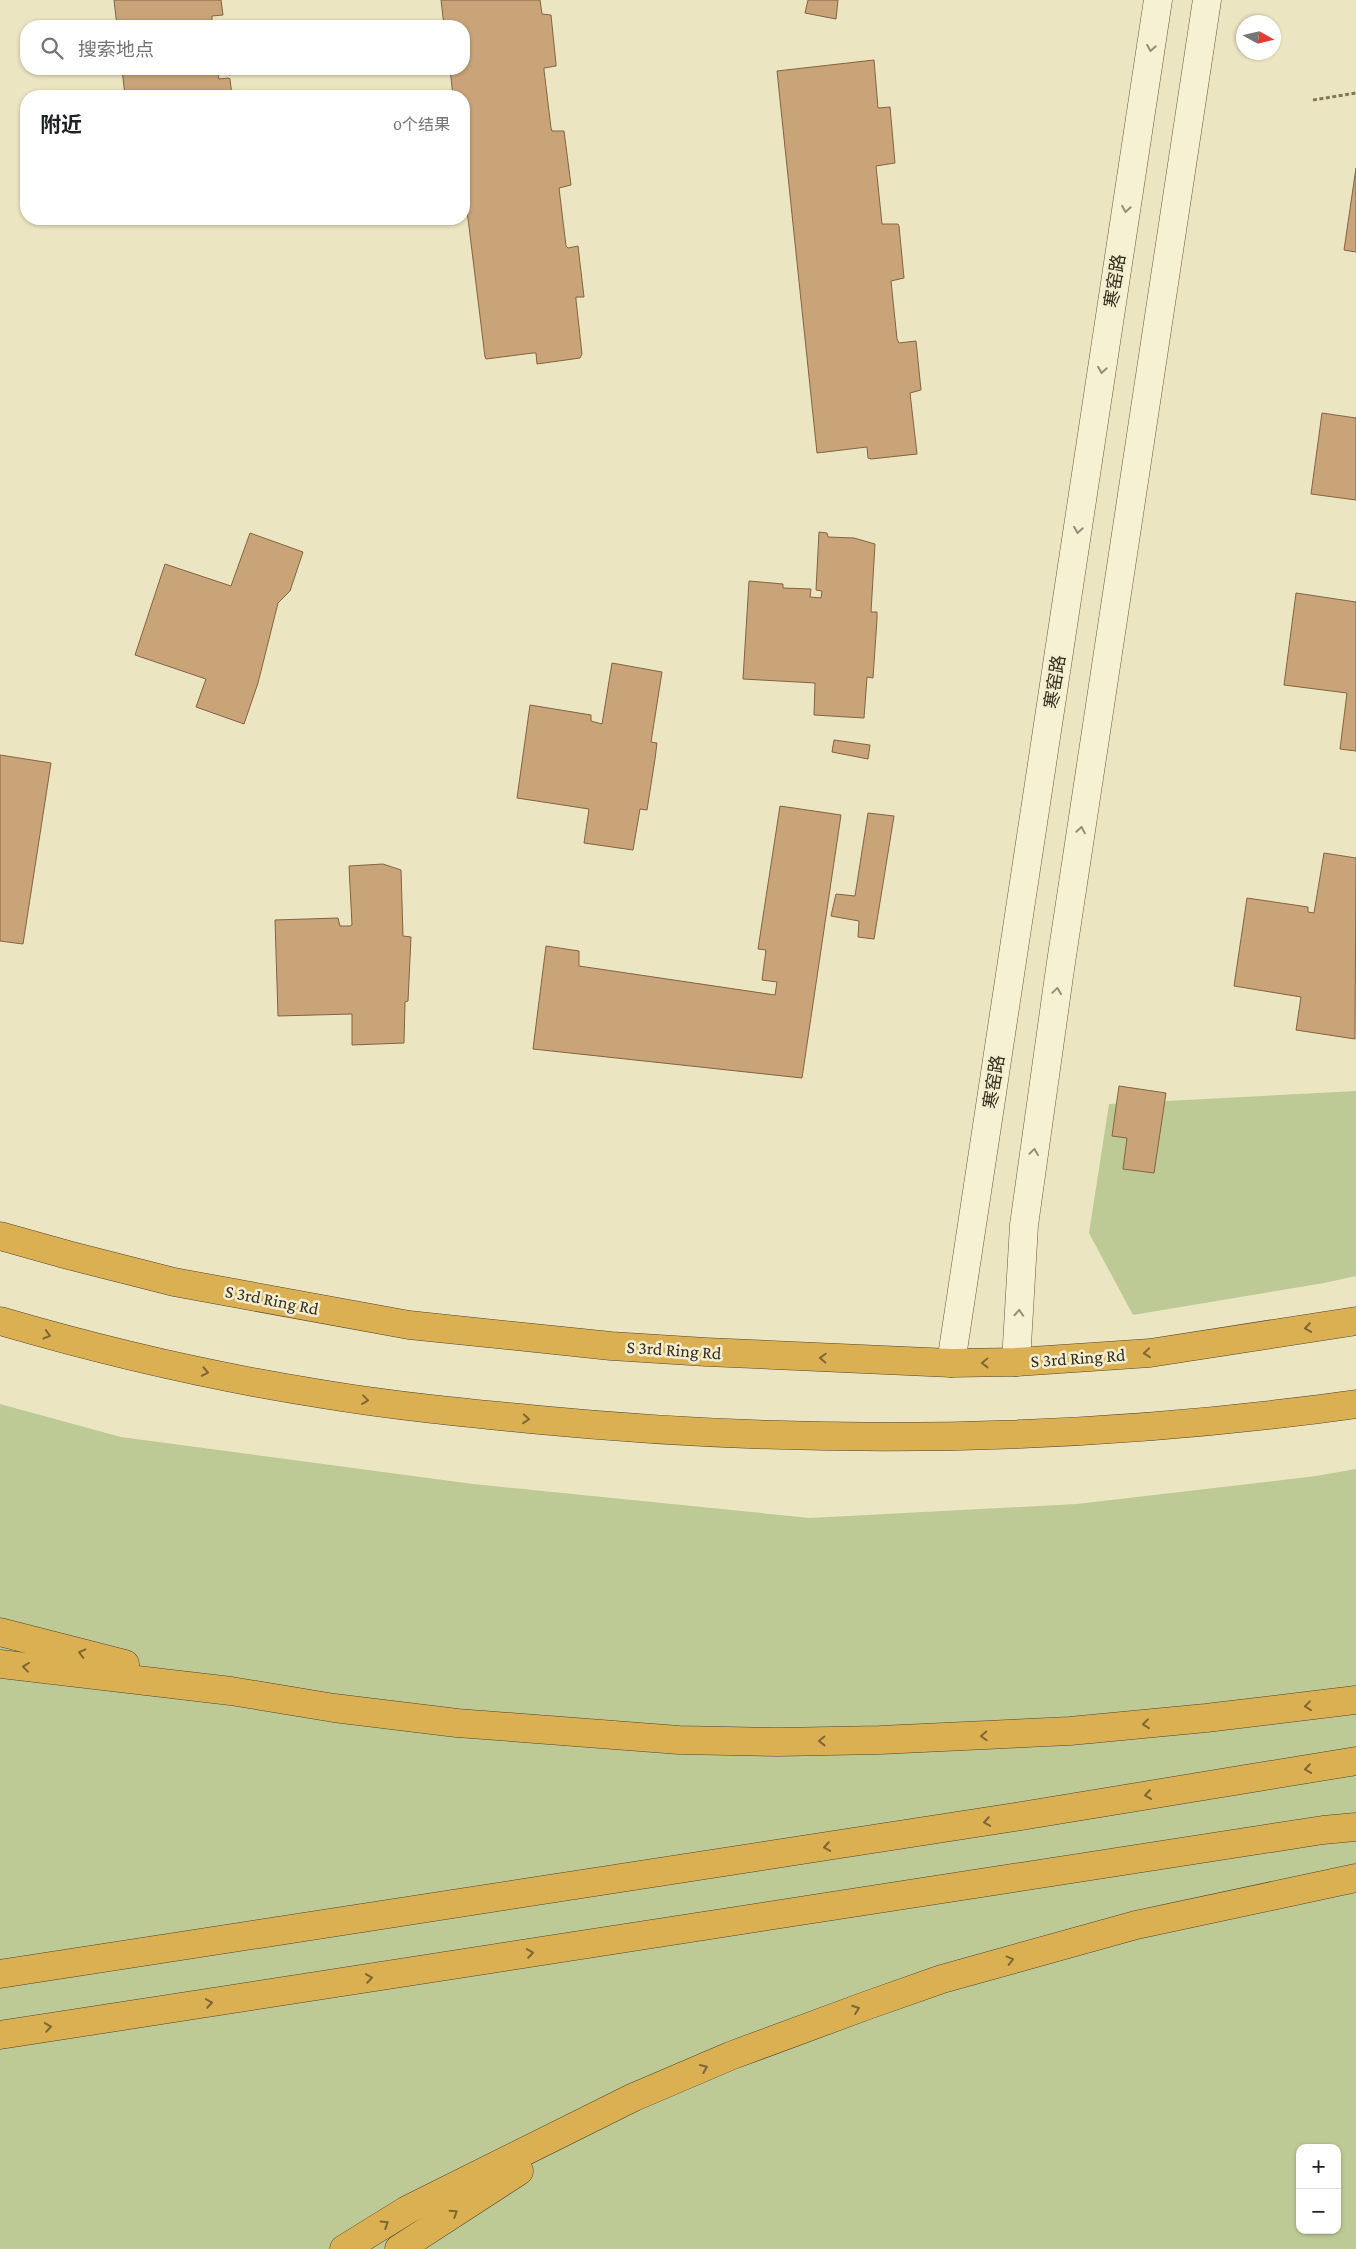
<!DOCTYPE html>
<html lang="zh">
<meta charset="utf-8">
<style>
:root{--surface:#fff;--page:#f2f2f2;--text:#202124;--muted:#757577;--line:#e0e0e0}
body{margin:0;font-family:"Crimson Pro","Noto Sans SC",serif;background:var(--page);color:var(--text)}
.controls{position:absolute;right:15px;bottom:15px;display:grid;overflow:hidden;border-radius:10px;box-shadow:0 1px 4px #0004}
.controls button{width:45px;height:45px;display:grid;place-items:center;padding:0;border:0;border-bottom:1px solid var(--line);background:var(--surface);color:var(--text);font:25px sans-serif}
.compass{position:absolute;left:1236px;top:15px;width:45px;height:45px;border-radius:50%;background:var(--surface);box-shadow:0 1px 4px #0004;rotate:98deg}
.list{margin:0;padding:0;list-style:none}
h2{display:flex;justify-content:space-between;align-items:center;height:65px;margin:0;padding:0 20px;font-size:21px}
h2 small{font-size:16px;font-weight:400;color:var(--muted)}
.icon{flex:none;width:28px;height:28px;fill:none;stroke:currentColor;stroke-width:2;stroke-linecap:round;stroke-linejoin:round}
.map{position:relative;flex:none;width:1356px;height:2249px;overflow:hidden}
.search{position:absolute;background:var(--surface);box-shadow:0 1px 4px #0004;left:20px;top:20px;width:450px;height:55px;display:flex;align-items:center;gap:12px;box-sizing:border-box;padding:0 18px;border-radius:20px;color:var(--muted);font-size:19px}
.panel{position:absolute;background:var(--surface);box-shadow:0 1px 4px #0004;left:20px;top:90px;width:450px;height:135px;border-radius:20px}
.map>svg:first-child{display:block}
.green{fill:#bdca95;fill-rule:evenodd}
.building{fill:#c9a478;stroke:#836340}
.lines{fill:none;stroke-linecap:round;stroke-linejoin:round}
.secondary-casing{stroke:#67573c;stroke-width:29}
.highway-casing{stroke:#52442e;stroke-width:29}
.path{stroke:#857659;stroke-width:3;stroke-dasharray:4 2.5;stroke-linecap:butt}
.secondary{stroke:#f7f1d4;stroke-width:28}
.highway{stroke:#dab053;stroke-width:28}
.oneway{stroke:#968e78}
.oneway2{stroke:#7f6735}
.labels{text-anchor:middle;stroke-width:5;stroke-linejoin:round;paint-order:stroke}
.street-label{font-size:18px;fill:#352c1d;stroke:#f4eed0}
</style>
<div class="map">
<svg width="1356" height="2249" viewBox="0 0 1356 2249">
<rect width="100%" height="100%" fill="#ece5c1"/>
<g class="green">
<polygon points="1356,1091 1356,1276 1324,1283 1133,1315 1089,1233 1109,1104"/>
<path d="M0,1404L121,1437L473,1484L810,1518L1077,1504L1316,1476L1356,1469V2249H0ZM1300,2148H1337V2230H1300Z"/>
</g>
<g class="building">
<polygon points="114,0 221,0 223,15 212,16 212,26 117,26"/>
<polygon points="441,0 540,0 542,14 551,15 556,64 556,66 544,68 544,70 551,128 552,131 564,131 571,185 559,188 566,246 568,248 578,246 584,297 576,297 576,300 582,354 580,358 537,364 536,353 533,353 486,359 485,357 464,186 464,96 453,96 450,69 464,69 464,26 444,26"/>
<polygon points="808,0 838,0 836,19 805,13"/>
<polygon points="874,60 878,108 890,107 895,163 876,166 882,224 898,224 899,226 904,278 891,281 897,339 899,343 916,341 921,390 910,393 917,454 871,459 868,458 867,447 817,453 777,71"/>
<polygon points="122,69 217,69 219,79 229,78 230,79 232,96 125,96"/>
<polygon points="1356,168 1356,252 1344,250"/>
<polygon points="1322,413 1356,418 1356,500 1311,494"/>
<polygon points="819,532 827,533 828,537 854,538 875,544 871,612 877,612 877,619 873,678 867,677 864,718 814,715 815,683 743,679 749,581 783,584 783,588 811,589 810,597 821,598 822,591 816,590"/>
<polygon points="250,533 303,552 290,591 278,603 258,683 244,724 196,707 206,679 135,655 165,564 231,586"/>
<polygon points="1296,593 1356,602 1356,751 1340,749 1347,693 1284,685"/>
<polygon points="612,663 662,672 651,742 657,743 655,759 647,810 640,809 633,850 584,843 589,809 517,798 530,705 591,715 591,721 602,724"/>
<polygon points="834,740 870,745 868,759 832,752"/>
<polygon points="0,755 51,763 23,944 0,941"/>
<polygon points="780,806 841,815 802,1078 533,1049 546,946 579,951 579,966 775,995 777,982 762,980 766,950 758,949"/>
<polygon points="868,813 894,816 874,939 858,937 859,921 831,916 836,894 855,896"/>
<polygon points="1324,853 1356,858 1355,1039 1296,1030 1301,997 1234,986 1247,898 1308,907 1308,912 1314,913"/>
<polygon points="383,864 401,870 403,936 411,937 408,1001 405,1002 404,1043 352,1045 352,1014 278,1016 275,920 338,918 340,926 350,926 352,925 349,866"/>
<polygon points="1119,1086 1166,1093 1154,1173 1123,1169 1127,1138 1112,1136"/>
</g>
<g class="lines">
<g class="secondary-casing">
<g id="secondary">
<polyline points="1016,1362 1024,1225 1060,969 1207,0"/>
<polyline points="951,1363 1158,0"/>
</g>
</g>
<g class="highway-casing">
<g id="highway">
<polyline points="0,1236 68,1255 174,1282 409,1325 611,1346 706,1352 951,1363 1016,1362 1150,1353 1356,1321"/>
<path d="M0,1321C106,1352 213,1377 322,1394C394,1406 467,1413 540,1420C811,1446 1086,1442 1356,1404"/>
<polyline points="0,1632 125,1664"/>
<polyline points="0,1664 231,1691 334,1708 457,1723 679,1740 778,1742 880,1740 1070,1731 1206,1718 1356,1700"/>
<polyline points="0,1974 1015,1817 1356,1761"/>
<polyline points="0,2035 1323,1830 1356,1827"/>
<polyline points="344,2249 407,2210 634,2097 730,2056 868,2005 942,1979 1136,1925 1356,1878"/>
<polyline points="399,2249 519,2171"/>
</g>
</g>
<polyline class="path" points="1313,100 1356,93"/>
<use href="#secondary" class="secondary"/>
<use href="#highway" class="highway"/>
</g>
<defs><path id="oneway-chevron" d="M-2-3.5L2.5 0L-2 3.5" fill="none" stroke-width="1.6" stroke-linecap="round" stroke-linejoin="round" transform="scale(1.25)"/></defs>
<g class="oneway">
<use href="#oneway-chevron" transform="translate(1151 48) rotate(99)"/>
<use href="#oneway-chevron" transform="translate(1126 209) rotate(99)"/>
<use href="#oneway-chevron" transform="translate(1102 370) rotate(99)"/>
<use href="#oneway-chevron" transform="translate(1078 530) rotate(99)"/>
<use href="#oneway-chevron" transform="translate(1081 830) rotate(-81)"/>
<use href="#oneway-chevron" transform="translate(1057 991) rotate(-82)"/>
<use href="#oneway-chevron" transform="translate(1034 1152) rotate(-82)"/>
<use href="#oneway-chevron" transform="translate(1019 1313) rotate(-87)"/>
</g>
<g class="oneway2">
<use href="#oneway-chevron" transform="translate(1308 1328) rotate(171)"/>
<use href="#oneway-chevron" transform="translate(47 1335) rotate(16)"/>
<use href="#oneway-chevron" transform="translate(1147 1353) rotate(174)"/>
<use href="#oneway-chevron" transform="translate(823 1358) rotate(-177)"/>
<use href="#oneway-chevron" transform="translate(985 1363) rotate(179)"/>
<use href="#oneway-chevron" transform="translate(205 1372) rotate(11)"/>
<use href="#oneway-chevron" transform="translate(365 1400) rotate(7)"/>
<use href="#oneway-chevron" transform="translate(526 1419) rotate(5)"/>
<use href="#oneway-chevron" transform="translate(82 1653) rotate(-166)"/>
<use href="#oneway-chevron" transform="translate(26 1667) rotate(-173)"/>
<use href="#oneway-chevron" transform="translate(1308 1706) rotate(173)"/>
<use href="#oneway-chevron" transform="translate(1146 1724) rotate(174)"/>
<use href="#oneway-chevron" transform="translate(984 1736) rotate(177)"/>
<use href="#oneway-chevron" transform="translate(822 1741) rotate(179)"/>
<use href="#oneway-chevron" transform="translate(1308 1769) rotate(171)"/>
<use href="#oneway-chevron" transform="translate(1148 1795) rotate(171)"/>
<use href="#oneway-chevron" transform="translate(987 1822) rotate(171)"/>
<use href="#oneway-chevron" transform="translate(827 1847) rotate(171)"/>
<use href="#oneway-chevron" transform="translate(530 1953) rotate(-9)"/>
<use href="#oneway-chevron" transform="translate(1010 1960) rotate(-15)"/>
<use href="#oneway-chevron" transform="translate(369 1978) rotate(-9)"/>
<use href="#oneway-chevron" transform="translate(209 2003) rotate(-9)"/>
<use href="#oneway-chevron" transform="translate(856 2009) rotate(-20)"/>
<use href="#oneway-chevron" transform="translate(48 2027) rotate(-9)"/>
<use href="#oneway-chevron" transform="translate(704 2068) rotate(-23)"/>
<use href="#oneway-chevron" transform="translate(454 2213) rotate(-33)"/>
<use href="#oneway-chevron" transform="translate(385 2224) rotate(-32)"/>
</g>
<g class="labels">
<g class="street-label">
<text transform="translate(1115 281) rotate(-81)" y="6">寒窑路</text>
<text transform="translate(1055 682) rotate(-81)" y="6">寒窑路</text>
<text transform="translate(994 1082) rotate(-81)" y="6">寒窑路</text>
<text transform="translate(272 1300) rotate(11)" y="6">S 3rd Ring Rd</text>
<text transform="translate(674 1350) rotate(4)" y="6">S 3rd Ring Rd</text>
<text transform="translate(1078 1358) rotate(-4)" y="6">S 3rd Ring Rd</text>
</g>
</g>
</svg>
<div class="controls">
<button>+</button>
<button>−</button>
</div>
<svg class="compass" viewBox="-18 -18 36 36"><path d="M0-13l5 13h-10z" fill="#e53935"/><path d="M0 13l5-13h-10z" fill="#757577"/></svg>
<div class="search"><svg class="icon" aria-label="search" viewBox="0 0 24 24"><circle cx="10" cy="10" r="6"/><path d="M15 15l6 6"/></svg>搜索地点</div>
<section class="panel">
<h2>附近<small>0个结果</small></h2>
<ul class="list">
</ul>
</section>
</div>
